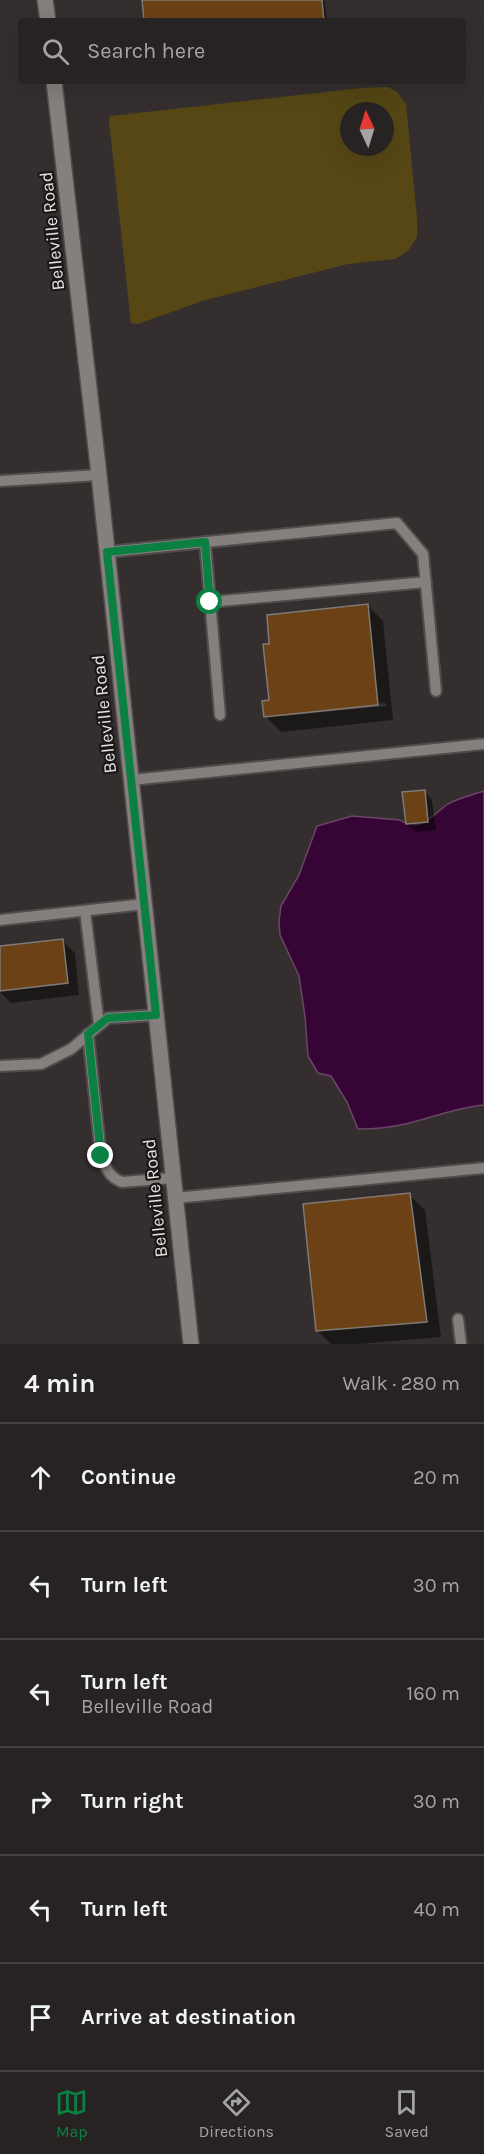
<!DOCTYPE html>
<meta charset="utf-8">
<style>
:root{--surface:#272322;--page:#332f2f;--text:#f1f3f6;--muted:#a4a4a5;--line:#434040;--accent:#0b8043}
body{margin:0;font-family:Karla,sans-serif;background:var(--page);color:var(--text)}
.compass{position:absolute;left:340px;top:102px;width:54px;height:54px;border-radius:50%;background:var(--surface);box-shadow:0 6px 24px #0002;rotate:356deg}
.stop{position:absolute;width:18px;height:18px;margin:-14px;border:4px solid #0b8043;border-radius:50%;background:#fff}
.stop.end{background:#0b8043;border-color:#fff;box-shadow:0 2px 6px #0008}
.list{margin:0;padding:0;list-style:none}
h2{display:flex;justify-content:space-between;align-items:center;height:78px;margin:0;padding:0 24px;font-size:26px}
h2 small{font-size:20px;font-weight:400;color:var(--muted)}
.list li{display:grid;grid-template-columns:39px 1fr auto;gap:18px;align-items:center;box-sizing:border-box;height:108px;padding:0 24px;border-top:2px solid var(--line)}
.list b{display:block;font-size:22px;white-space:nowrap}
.list p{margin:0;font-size:20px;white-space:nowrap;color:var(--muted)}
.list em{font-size:20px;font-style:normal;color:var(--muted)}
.icon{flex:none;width:33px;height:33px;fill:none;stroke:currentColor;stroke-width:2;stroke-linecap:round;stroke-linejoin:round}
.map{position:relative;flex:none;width:484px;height:1344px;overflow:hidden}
.search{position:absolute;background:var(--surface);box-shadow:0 6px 24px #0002;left:18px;right:18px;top:18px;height:66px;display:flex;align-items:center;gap:15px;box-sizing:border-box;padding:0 21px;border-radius:6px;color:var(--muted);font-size:22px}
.sheet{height:726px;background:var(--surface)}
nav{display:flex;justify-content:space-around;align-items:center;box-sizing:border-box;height:84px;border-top:2px solid var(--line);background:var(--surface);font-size:16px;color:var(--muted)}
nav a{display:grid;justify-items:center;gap:3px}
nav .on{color:var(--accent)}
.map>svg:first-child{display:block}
.green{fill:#564715;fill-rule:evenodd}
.water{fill:#370436;stroke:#6b4669;stroke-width:1.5}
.shadow{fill:#0007;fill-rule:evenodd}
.building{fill:#6c4116;stroke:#7e7a76;stroke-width:1.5}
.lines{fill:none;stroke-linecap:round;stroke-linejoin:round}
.lane-casing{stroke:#504c4b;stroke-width:14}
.secondary-casing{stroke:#504c4b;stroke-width:18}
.lane{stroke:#857f7e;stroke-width:10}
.secondary{stroke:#857f7e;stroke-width:15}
.route{stroke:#0b8043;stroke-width:8}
.labels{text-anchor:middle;stroke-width:4.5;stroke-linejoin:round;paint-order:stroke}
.street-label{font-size:18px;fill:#e5e1e1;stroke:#1a1817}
</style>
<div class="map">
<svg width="484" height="1344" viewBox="0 0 484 1344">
<rect width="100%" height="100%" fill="#342f2e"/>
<path class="green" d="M388,87L397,92L406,104L417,218V237L408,251L395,259L348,264L205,300L138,324L131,323L109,121L110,116L361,88ZM349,111H385V147H349Z"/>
<path class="water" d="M484,791V1105C457,1107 432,1118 405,1124C389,1128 374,1129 358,1129L347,1102L331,1076L318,1073L308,1056L305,1016L299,976L280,935L279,921L281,906L299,875L317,826L352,816L400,820C421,834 433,814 448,804C458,798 473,795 484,791Z"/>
<g class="shadow">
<polygon points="144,0 324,0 327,21 146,21"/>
<path d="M368,606L383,621L393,720L281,732L265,716L271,701ZM386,703V706L284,716V713Z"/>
<polygon points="424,791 432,800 436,830 416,832 407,824"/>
<polygon points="62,941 75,953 79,995 11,1003 0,992 0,948"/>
<polygon points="409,1195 425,1210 441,1337 360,1344 331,1344 318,1331"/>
</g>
<g class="building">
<polygon points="142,0 322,0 324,21 144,21"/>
<polygon points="368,604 378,705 264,717 262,701 269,700 263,644 269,644 267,615"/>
<polygon points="425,790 428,822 406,824 402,792"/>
<polygon points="63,939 68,983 0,991 0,946"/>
<polygon points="410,1193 427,1322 316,1331 303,1204"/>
</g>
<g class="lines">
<g class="lane-casing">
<g id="lane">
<polyline points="0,481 99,475"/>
<polyline points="205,542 220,715"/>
<polyline points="107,552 397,523 423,554 436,691"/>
<polyline points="210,602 426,582"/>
<polyline points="131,780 484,744"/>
<polyline points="85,911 99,1025"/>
<polyline points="0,920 144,904"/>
<path d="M88,1034L101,1156C106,1168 109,1177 122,1182L173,1178"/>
<polyline points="0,1066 41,1064 71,1049 108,1018 156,1015"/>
<polyline points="175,1198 484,1168"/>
<polyline points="458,1319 461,1344"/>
</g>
</g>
<g class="secondary-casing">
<g id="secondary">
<polyline points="45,0 48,21"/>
<polyline points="54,81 99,475 191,1344"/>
</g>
</g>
<use href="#lane" class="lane"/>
<use href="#secondary" class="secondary"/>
</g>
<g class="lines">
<polyline class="route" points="101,1156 88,1034 108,1018 156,1015 107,552 205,542 210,602"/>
</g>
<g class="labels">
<g class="street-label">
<text transform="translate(52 231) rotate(-96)" y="6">Belleville Road</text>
<text transform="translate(104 714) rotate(-96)" y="6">Belleville Road</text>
<text transform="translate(155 1198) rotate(-96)" y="6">Belleville Road</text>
</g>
</g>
</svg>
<svg class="compass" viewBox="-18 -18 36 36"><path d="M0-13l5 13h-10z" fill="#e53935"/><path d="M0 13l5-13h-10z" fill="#a4a4a5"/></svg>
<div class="stop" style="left:210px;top:602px"></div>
<div class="stop end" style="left:101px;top:1156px"></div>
<div class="search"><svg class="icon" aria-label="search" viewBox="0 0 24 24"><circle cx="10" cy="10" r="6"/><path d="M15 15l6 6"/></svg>Search here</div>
</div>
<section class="sheet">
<h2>4 min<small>Walk · 280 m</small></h2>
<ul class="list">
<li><svg class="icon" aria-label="ahead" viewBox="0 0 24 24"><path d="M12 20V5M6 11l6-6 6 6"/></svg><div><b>Continue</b></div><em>20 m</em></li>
<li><svg class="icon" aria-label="left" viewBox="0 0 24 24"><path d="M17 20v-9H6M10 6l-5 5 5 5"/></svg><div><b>Turn left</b></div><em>30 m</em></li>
<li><svg class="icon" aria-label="left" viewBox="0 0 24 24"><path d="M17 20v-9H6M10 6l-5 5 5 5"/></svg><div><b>Turn left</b><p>Belleville Road</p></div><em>160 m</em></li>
<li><svg class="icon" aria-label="right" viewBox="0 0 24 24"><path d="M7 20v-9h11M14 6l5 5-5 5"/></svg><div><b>Turn right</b></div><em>30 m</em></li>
<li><svg class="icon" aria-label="left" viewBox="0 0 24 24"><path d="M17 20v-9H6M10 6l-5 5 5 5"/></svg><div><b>Turn left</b></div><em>40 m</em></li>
<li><svg class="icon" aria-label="arrive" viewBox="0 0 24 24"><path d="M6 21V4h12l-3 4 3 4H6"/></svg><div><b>Arrive at destination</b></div></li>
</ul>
</section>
<nav>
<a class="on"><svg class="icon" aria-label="map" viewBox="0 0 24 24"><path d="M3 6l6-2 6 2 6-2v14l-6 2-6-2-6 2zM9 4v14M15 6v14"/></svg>Map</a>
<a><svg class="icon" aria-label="directions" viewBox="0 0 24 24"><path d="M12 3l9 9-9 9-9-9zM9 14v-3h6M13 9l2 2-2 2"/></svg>Directions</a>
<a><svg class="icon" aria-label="saved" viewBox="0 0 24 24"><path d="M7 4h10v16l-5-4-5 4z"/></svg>Saved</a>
</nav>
